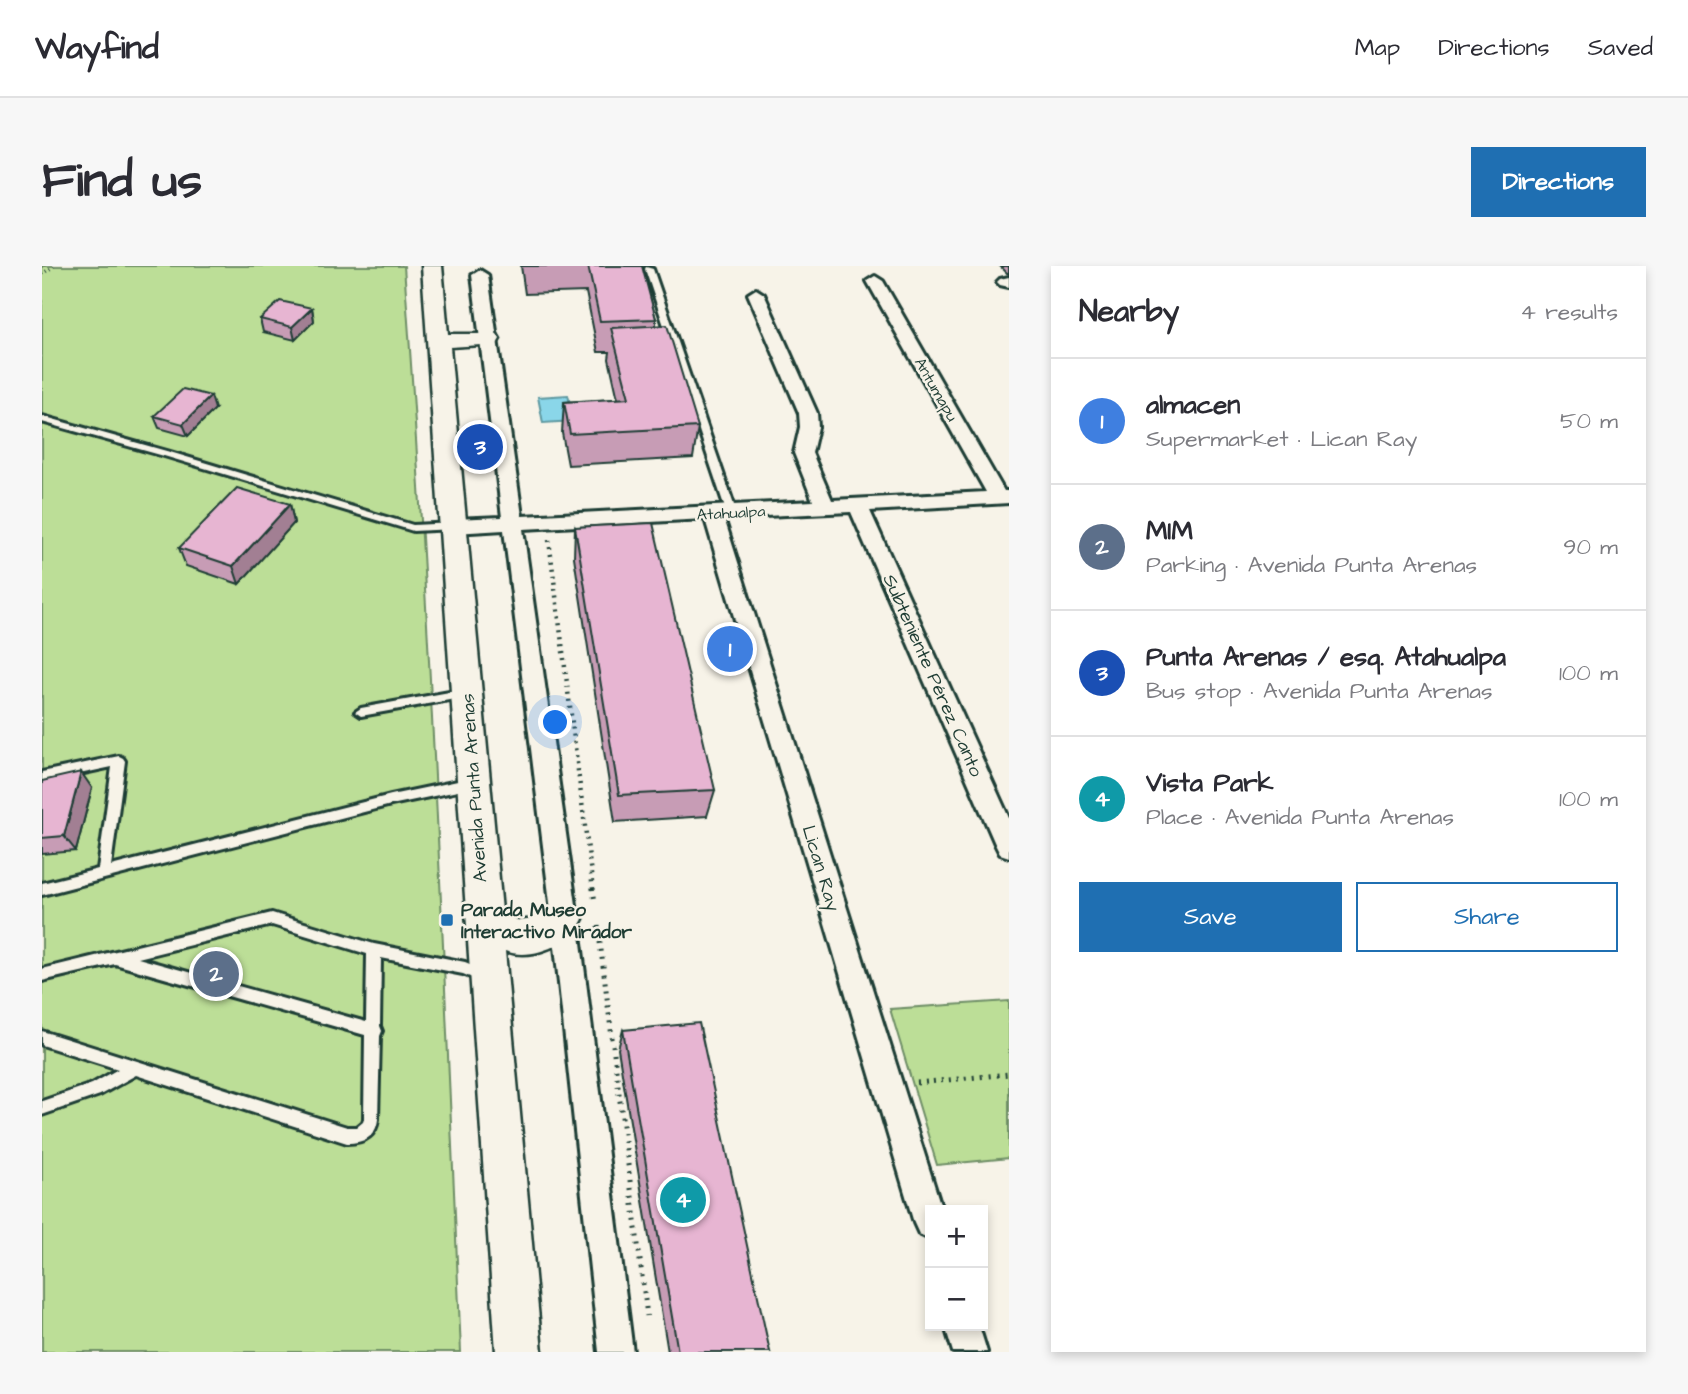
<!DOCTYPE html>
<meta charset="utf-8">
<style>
:root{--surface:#fff;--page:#f7f7f7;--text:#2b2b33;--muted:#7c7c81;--line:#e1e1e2;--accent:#1f6fb2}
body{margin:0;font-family:"Architects Daughter",sans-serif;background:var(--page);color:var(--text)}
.controls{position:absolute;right:21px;bottom:21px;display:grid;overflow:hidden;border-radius:0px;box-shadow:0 4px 10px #0003}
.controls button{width:63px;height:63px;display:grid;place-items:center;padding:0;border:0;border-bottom:2px solid var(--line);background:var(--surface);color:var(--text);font:35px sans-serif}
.you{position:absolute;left:514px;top:457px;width:24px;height:24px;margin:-18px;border:5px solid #fff;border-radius:50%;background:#1a73e8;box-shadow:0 0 0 10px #1a73e833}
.badge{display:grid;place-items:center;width:46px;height:46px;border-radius:50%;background:var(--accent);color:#fff;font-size:23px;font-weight:700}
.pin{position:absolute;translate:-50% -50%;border:4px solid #fff;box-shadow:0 2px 7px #0006}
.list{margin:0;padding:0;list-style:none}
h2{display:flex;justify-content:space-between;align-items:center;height:91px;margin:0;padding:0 28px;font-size:30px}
h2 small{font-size:23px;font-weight:400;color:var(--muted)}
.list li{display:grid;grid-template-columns:46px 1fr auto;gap:21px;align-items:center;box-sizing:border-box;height:126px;padding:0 28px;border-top:2px solid var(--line)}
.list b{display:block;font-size:26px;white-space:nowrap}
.list p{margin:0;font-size:23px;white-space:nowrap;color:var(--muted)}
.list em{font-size:23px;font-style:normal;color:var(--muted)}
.actions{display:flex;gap:14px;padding:21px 28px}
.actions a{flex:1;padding:16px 0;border:2px solid var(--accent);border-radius:0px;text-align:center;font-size:24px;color:var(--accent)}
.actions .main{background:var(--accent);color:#fff}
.map{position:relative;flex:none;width:967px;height:1086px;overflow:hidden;border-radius:0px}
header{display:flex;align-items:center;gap:42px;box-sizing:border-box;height:98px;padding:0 35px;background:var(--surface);border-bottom:2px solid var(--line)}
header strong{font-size:33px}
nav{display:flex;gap:38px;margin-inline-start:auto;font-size:24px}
.intro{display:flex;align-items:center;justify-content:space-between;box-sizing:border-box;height:168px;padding:0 42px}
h1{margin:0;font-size:49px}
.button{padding:18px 32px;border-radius:0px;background:var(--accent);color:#fff;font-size:24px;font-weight:700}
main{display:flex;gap:42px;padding:0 42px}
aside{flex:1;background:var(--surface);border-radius:0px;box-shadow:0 4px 10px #0003}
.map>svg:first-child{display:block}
.green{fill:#bcde97;stroke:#6e8e66;stroke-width:2}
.water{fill:#8ad6e9;stroke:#5f99a1;stroke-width:2}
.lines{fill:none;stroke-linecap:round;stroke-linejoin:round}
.service-casing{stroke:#1f3d34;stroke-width:6}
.minor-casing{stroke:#1f3d34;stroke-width:6}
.secondary-casing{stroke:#1f3d34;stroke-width:5}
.path-far2{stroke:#1f3d34;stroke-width:3.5;stroke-dasharray:1 3.5;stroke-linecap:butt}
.path-far1{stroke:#1f3d34;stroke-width:4.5;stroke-dasharray:2 5;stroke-linecap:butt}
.path{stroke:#1f3d34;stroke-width:5;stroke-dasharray:2 6;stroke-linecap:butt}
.service{fill:#f7f3e8;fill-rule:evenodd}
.minor{fill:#f7f3e8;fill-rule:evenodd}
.secondary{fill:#f7f3e8;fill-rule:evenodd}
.wall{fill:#c79cb5;stroke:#1f3d34;stroke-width:2}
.shaded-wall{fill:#a27f93;stroke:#1f3d34;stroke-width:2}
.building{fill:#e7b5d2;stroke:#1f3d34;stroke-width:2}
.poi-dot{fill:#1f6fb2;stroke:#f7f3e8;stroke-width:2.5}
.labels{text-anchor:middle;stroke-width:5;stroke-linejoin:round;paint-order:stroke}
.far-street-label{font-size:16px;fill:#1f3d34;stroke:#f7f3e8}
.street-label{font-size:19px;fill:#1f3d34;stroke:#f7f3e8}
.poi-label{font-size:19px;font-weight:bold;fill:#1f3d34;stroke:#f7f3e8;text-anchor:start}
</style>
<header>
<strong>Wayfind</strong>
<nav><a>Map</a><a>Directions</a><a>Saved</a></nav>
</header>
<div class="intro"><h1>Find us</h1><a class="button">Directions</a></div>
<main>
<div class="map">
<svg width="967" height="1086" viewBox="0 0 967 1086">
<rect width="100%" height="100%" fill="#f7f3e8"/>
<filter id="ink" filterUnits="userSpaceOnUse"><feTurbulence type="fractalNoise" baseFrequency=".0143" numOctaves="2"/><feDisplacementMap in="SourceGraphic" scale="14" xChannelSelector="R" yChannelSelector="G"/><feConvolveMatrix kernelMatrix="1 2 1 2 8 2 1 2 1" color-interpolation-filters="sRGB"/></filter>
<g filter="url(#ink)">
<g class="green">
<path d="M0,0H362C389,362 403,724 419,1086H0Z"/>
<polygon points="967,735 967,892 895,899 848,743"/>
</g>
<polygon class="water" points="526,129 532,155 501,157 496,131"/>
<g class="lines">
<g class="service-casing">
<g id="service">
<polygon points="604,1 611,3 694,245 692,247 686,247 684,245 603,3"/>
<polygon points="0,150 128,186 371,259 412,257 417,260 412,263 371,265 122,190 0,156"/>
<polygon points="424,423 430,427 424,431 319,450 313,446 319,442"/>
<polygon points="77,490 81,492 83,495 69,600 349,529 430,512 434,513 436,517 434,521 430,522 349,539 0,629 0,617 56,603 70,501 0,516 0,506"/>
<path d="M230,647L332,678L423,696L447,706L449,711L447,716L442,717L421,708L339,692L338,760L340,765L338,770L336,853C334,871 322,877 305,877L94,809L58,829L0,849V835L50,818L76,803L0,779V765L305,861H315L321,856L322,853L323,769L73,698L0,715V703ZM230,659L325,688L324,756L96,692Z"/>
</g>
</g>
<g class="minor-casing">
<g id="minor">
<polygon points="438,4 446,9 480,250 771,235 752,187 758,161 757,147 706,28 714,23 722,28 775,147 776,161 770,187 790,234 944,226 825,15 833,10 841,15 962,225 967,225 967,237 828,245 967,552 967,591 958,588 954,580 809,246 682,252 900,944 888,944 888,973 877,968 872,957 663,253 481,263 536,653 591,1086 557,1086 510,653 462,264 412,267 405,265 402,260 405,255 412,253 460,251 430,9"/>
<polygon points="967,11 967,21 958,19 955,16 958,13"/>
<polygon points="903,1060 937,1060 945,1086 911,1086"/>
</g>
</g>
<g class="secondary-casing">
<path id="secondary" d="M380,0H400L406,68H455L458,73L455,78L408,81L460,645C482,667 500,645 523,637L536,642L541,653C529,678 490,695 463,685L500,1086H454Z"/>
</g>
<polyline class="path-far2" points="0,8 12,0"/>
<polyline class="path-far1" points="507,274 551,624"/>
<g class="path">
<polyline points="551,622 553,637"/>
<polyline points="556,660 605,1050"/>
<polyline points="875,817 967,808"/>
</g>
<use href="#service" class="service"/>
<use href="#minor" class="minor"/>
<use href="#secondary" class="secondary"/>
</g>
<g class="wall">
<polygon points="479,0 600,0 614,53 614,60 656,161 651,192 526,199 520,167 522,136 576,133 567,93 568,86 556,86 544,26 483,28"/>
<polygon points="958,0 967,0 967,7 965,7"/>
<polygon points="270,42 272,55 253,74 221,66 218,53"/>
<polygon points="173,143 146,170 117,162 112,150"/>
<polygon points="248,238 252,257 197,318 144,300 137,282"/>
<polygon points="533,261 673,524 665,550 573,556 532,291"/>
<polygon points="0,515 50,522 34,585 0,588"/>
<polygon points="581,764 728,1086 626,1086 576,783"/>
</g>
<g class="shaded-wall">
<polygon points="270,42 272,55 253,74 250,61"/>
<polygon points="169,130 173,143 146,170 141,158"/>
<polygon points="248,238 252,257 197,318 191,300"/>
<polygon points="39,506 50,522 34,585 22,570"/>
</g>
<g class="building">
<polygon points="546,0 600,0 614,53 558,55"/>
<polygon points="238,35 270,42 250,61 218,53"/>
<polygon points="625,59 656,161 528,168 522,136 587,132 569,62"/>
<polygon points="141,123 169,130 141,158 112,150"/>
<polygon points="195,222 248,238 191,300 137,282"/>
<polygon points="611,257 673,524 577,529 533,261"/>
<polygon points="39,506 22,570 0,572 0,515"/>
<polygon points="657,757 728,1086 636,1086 581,764"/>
</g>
</g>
<rect class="poi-dot" x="398" y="647" width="14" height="14" rx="3.5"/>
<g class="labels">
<g class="far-street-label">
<text transform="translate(895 123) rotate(60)" y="6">Antumapu</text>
<text transform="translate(689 246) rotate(-3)" y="6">Atahualpa</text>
</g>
<g class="street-label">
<text transform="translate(892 409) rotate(66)" y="7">Subteniente Pérez Canto</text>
<text transform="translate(431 522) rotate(-94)" y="7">Avenida Punta Arenas</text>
<text transform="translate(780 602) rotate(73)" y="7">Lican Ray</text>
</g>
<g class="poi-label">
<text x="419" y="650">Parada Museo<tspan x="419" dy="22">Interactivo Mirador</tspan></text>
</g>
</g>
</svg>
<div class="controls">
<button>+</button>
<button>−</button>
</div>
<div class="you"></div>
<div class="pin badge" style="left:688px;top:383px;background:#3f7fe0">1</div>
<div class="pin badge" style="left:174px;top:708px;background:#5c6f8a">2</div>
<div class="pin badge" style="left:438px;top:181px;background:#1a4fb4">3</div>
<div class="pin badge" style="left:641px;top:934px;background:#0f9aa8">4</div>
</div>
<aside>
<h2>Nearby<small>4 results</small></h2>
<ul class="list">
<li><span class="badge" style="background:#3f7fe0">1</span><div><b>almacen</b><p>Supermarket · Lican Ray</p></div><em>50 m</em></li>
<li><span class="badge" style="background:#5c6f8a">2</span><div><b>MIM</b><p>Parking · Avenida Punta Arenas</p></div><em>90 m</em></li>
<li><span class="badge" style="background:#1a4fb4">3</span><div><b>Punta Arenas / esq. Atahualpa</b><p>Bus stop · Avenida Punta Arenas</p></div><em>100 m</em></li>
<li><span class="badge" style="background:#0f9aa8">4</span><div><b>Vista Park</b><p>Place · Avenida Punta Arenas</p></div><em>100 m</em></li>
</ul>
<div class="actions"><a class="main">Save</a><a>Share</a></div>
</aside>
</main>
